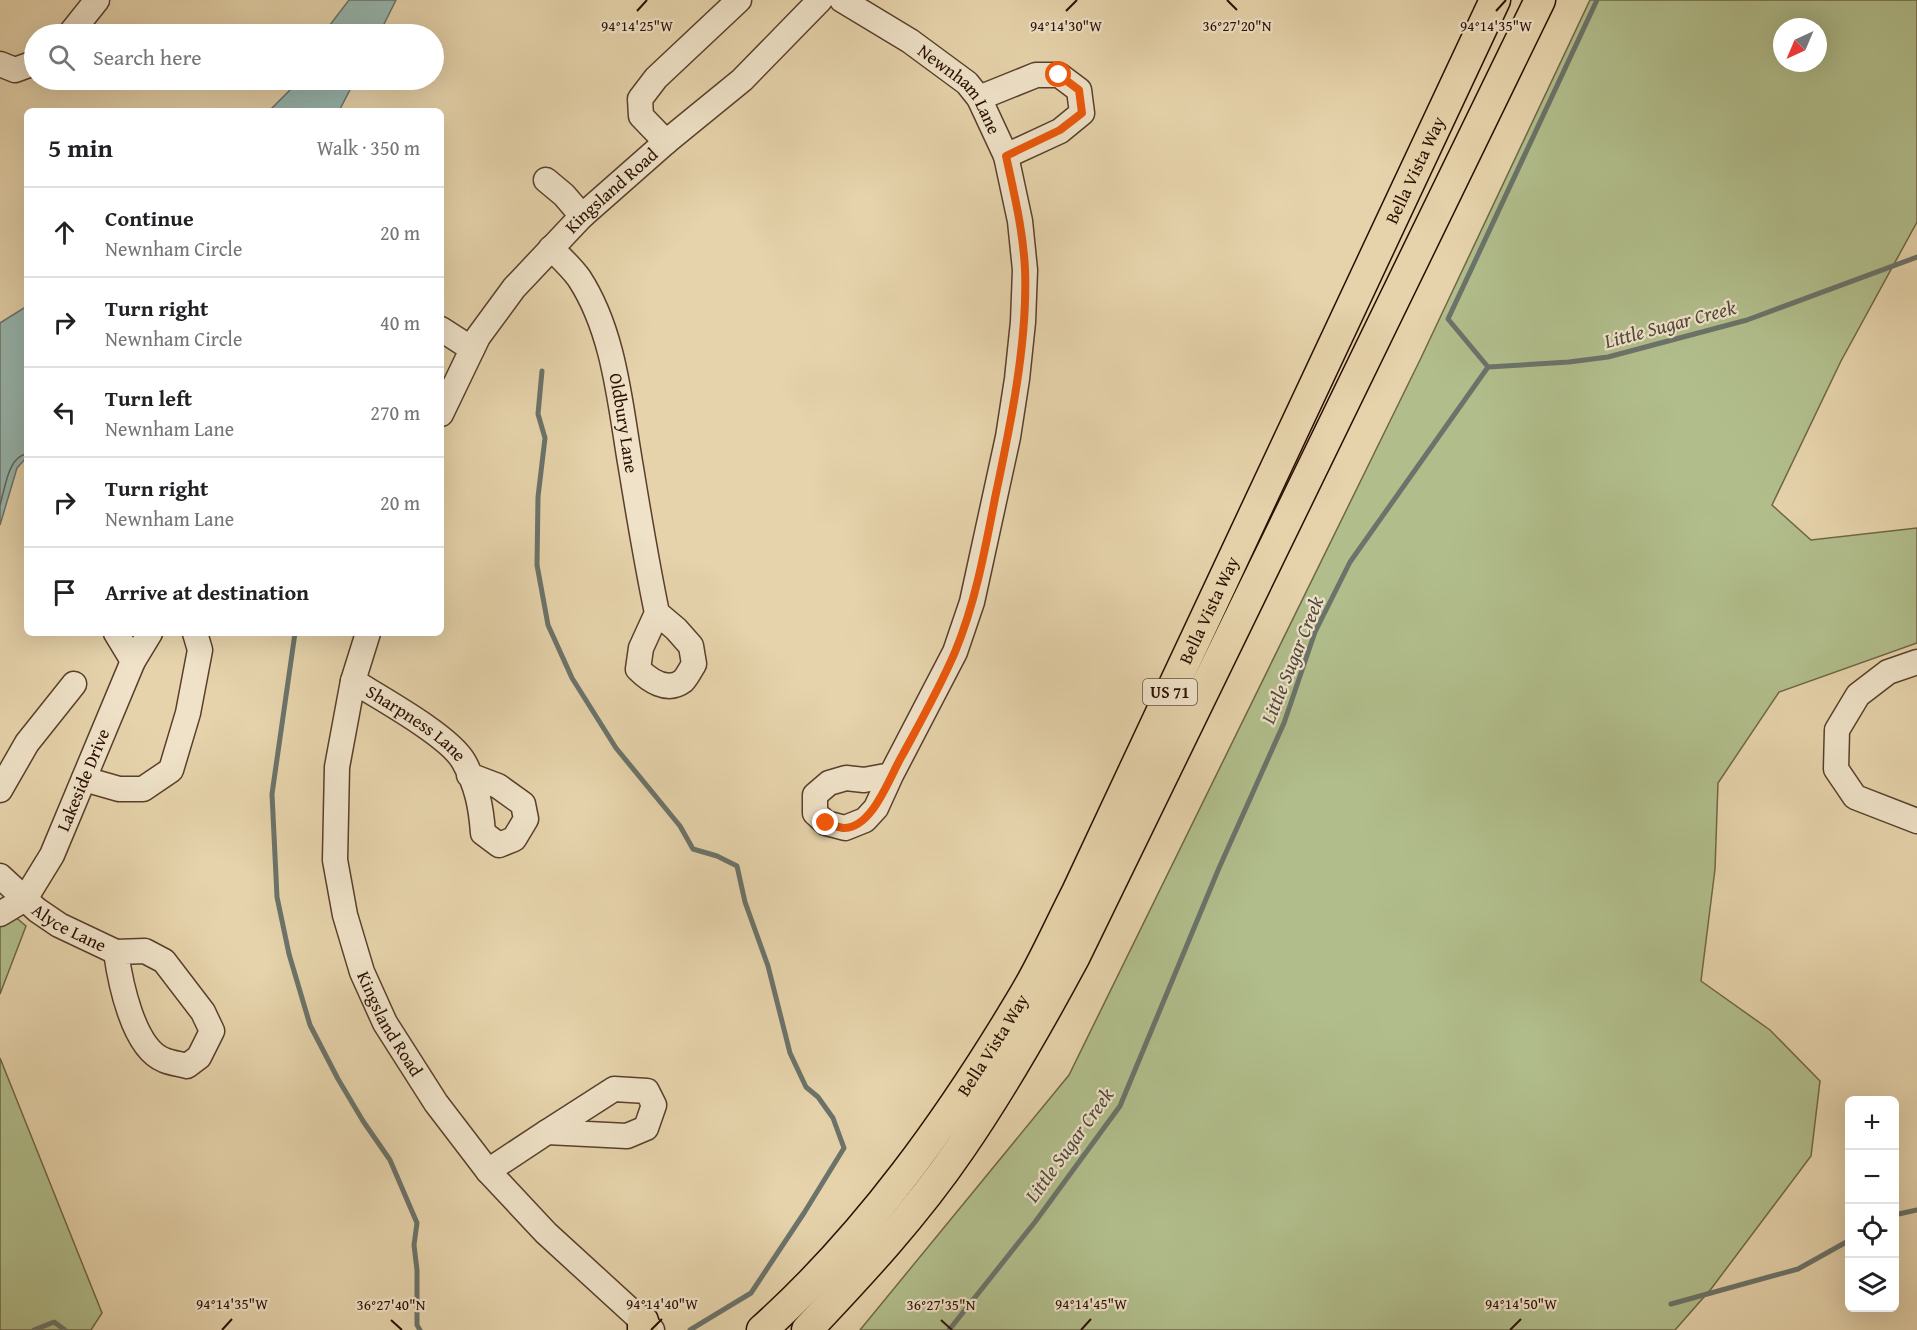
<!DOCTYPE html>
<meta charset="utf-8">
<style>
:root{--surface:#fff;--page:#f6f6f6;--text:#202124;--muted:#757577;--line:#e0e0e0}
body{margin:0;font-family:"Gentium Book Plus",serif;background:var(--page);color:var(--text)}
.controls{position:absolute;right:18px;bottom:18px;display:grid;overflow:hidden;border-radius:9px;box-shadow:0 6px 24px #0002}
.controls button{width:54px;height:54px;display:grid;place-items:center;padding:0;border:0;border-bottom:2px solid var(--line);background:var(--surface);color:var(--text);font:30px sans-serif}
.compass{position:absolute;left:1773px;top:18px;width:54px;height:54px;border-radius:50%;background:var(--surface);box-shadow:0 6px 24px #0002;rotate:224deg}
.stop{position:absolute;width:18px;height:18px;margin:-14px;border:4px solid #ea580c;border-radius:50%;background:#fff}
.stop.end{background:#ea580c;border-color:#fff;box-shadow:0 2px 6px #0008}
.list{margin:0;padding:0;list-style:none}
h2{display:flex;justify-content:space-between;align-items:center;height:78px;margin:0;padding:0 24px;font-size:26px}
h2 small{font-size:20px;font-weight:400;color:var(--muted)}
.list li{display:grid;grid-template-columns:39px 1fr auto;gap:18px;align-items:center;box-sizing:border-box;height:90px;padding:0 24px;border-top:2px solid var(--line)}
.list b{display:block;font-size:22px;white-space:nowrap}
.list p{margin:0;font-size:20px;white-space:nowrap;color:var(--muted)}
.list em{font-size:20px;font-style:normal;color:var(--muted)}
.icon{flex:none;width:33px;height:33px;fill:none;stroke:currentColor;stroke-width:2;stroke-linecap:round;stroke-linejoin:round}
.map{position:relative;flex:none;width:1917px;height:1330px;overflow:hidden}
.search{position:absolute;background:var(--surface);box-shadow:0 6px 24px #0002;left:24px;top:24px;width:420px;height:66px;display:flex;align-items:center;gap:15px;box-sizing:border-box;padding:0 21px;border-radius:33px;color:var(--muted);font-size:22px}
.panel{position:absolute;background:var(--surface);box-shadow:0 6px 24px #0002;left:24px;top:108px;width:420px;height:528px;border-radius:9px}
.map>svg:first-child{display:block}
.green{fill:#b1be8c;stroke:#6e6646;stroke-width:1.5;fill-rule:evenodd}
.water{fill:#97b7b0;stroke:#6b736a;stroke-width:1.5}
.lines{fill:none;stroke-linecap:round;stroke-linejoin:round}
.shore{stroke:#606258;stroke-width:1.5}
.stream{stroke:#6b736a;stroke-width:5}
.minor-casing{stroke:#593f2b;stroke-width:27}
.major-casing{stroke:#2a0e00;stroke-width:33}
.minor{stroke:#efe2c8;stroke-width:24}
.major{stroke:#e6d3ab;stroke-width:30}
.route{stroke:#ea580c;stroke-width:8}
.ticks{fill:none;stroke:#2a0e00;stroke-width:2}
.labels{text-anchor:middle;stroke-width:4.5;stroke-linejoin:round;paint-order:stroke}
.shield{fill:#efe2c8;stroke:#654e3c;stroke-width:1.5}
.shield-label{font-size:16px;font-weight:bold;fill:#2a0e00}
.street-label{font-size:18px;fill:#2a0e00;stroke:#efe2c8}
.water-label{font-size:20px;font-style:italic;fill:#50493e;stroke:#efe2c8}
.ticks-label{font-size:15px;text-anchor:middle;fill:#2a0e00;stroke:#efe2c8;stroke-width:4.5;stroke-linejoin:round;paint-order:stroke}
</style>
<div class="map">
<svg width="1917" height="1330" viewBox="0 0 1917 1330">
<rect width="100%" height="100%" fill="#e6d3ab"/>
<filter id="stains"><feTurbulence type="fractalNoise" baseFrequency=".00333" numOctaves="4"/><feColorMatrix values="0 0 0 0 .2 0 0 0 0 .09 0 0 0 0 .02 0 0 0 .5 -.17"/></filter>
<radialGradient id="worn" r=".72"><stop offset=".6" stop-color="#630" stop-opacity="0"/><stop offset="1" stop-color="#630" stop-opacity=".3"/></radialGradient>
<g class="green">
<path d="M1590,0H1917V222L1841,361L1772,505L1811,540L1917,528V643L1779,692L1718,783L1715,869L1701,981L1770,1030L1820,1081L1811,1156L1711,1289L1675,1330H860L1069,1075L1420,360ZM1782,27H1818V63H1782Z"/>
<polygon points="0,904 26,926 0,994"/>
<polygon points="0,1058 102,1313 91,1330 0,1330"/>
</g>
<g class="water">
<polygon points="349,0 396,0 379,34 323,34"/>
<polygon points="300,80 355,80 339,111 269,111"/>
<polygon points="27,306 27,457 17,468 0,525 0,323"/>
</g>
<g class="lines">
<path class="shore" d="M0,505C5,489 8,456 27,454"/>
<g class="stream">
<polyline points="1488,367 1448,319 1597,0"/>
<polyline points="542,371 538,414 545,438 538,497 537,565 548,625 572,678 616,748 680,826 693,849 717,856 737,866 745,902 768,966 790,1053 806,1087 818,1097 833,1118 844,1148 804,1213 751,1293 690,1330"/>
<polyline points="295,633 272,794 277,897 289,954 310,1025 338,1079 363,1121 390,1160 417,1223 414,1245 417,1270 417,1325 420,1330"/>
<polyline points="1894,1215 1917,1210"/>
<polyline points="1671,1304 1798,1269 1850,1240"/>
<polyline points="34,1330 54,1322 65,1330"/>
<polyline points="949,1330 1035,1222 1120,1106 1219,868 1284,723 1315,632 1350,562 1488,367 1569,362 1608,357 1747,320 1917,257"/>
</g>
<g class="minor-casing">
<g id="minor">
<path id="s1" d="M842,0L910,41L967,83L979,98L1006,156L1020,221L1025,270L1023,322L1017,379L1008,437L972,602L955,652L891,775L876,808L865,820L845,828L826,823L815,813V795L829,783L846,778L864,780L891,775"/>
<polyline points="70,34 97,0"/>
<polyline points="0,64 15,70 34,63"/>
<polyline points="979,98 1036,75 1059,75 1079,90 1082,113 1060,131 1006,156"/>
<polyline points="666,142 641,116 640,99 656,78 739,0"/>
<polyline points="546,180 564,195 582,216"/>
<path id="s2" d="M551,248C561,258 571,267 579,278C615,333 620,405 631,468C639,517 647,565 657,613L641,648L638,669C649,680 667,693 683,681C687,677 691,669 694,664L691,646L676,629L657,613"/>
<polyline points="441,329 472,349"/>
<path id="s3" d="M441,414L478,337L514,288L582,216L666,142L742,80L820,0"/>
<polyline points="116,633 133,661"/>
<path id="s4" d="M368,633L353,681L337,767L335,860L345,915L362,972L385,1023L436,1103L488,1171L546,1233L652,1330"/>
<polyline points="1917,662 1888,672 1858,695 1837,730 1836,769 1855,797 1917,821"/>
<path id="s5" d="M353,681C380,698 450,736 464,762C477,786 481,806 483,833L499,845L514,839L526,819L523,804L498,786L469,775"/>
<polyline points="84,779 119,789 143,789 171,770 188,713 200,650 195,633"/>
<polyline points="0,790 27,743 74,684"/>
<path id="s6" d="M0,876L37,910L59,925L116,952"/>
<path id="s7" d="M0,914L25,899L52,855L133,661L150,633"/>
<path d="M145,951L164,961L203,1012L212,1031L199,1057L187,1066C180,1064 171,1063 164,1060C133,1048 120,981 116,952Z"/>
<polygon points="614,1089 647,1091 654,1105 646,1128 627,1136 547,1132"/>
<polyline points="488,1171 547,1132"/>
</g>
</g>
<g class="major-casing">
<g id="major">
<polyline points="643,1321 643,1330"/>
<path id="s8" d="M762,1330C867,1236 951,1118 1023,997C1043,964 1059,927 1077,892L1495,0"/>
<path d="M807,1330C861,1273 915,1215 960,1149C1002,1088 1039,1023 1074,958L1540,0"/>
</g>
</g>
<use href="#minor" class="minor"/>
<use href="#major" class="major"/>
</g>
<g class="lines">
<path class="route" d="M826,823C831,825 838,827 843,828C873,829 890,775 903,754C921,721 940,687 955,652C975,604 985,550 995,498C1010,427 1028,342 1025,269C1023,230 1014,193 1006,156L1060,130L1082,113L1079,90L1059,75"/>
</g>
<path class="ticks" d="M1227,0L1237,10M637,11L647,0M1066,11L1077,0M1496,11L1506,0M391,1320L402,1330M941,1320L952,1330M222,1330L232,1319M651,1330L662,1319M1081,1330L1091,1319M1510,1330L1521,1319"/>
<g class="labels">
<rect class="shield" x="1143" y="679" width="54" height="26" rx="4.5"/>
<g class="shield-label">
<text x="1170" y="698">US 71</text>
</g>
<g class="street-label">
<text dy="6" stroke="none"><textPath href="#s1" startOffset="150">Newnham Lane</textPath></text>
<text dy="6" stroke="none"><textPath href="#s8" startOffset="1340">Bella Vista Way</textPath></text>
<text dy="6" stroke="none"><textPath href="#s3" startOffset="284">Kingsland Road</textPath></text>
<text dy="6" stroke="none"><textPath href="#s2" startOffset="194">Oldbury Lane</textPath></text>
<text dy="6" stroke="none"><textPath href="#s8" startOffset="854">Bella Vista Way</textPath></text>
<text dy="6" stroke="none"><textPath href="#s5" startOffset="76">Sharpness Lane</textPath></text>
<text dy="6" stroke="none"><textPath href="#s7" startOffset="162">Lakeside Drive</textPath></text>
<text dy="6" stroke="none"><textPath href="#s6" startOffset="87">Alyce Lane</textPath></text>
<text dy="6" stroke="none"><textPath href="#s4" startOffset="405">Kingsland Road</textPath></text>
<text dy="6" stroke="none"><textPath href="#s8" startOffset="368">Bella Vista Way</textPath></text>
</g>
<g class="water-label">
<text transform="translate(1670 324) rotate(-15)" y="7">Little Sugar Creek</text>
<text transform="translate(1292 660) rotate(-68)" y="7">Little Sugar Creek</text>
<text transform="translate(1069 1145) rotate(-54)" y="7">Little Sugar Creek</text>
</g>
</g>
<g class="ticks-label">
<text x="1237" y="31">36°27'20"N</text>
<text x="637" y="31">94°14'25"W</text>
<text x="1066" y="31">94°14'30"W</text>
<text x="1496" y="31">94°14'35"W</text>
<text x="232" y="1309">94°14'35"W</text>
<text x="662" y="1309">94°14'40"W</text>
<text x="1091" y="1309">94°14'45"W</text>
<text x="1521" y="1309">94°14'50"W</text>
<text x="391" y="1310">36°27'40"N</text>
<text x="941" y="1310">36°27'35"N</text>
</g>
<rect width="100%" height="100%" filter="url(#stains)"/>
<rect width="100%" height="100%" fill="url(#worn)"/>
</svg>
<div class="controls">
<button>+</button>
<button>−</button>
<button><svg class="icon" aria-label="locate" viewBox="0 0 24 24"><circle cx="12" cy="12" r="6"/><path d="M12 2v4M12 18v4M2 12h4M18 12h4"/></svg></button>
<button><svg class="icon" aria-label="layers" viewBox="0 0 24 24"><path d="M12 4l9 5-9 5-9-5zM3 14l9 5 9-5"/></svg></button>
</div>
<svg class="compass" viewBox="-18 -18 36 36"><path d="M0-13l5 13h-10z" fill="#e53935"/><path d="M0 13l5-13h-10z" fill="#757577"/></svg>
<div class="stop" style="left:1059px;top:75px"></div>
<div class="stop end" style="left:826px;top:823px"></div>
<div class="search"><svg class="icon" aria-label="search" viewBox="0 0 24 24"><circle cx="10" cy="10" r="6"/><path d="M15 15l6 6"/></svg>Search here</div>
<section class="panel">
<h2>5 min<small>Walk · 350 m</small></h2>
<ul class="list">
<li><svg class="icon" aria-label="ahead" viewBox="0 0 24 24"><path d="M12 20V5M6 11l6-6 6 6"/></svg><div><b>Continue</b><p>Newnham Circle</p></div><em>20 m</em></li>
<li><svg class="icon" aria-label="right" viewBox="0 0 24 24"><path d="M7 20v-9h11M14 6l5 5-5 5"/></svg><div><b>Turn right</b><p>Newnham Circle</p></div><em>40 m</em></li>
<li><svg class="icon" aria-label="left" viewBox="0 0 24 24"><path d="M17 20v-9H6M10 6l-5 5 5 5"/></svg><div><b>Turn left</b><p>Newnham Lane</p></div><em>270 m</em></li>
<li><svg class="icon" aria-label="right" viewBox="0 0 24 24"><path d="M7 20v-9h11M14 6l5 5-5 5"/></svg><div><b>Turn right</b><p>Newnham Lane</p></div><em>20 m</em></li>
<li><svg class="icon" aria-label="arrive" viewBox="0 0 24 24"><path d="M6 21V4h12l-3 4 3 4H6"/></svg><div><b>Arrive at destination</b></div></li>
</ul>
</section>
</div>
